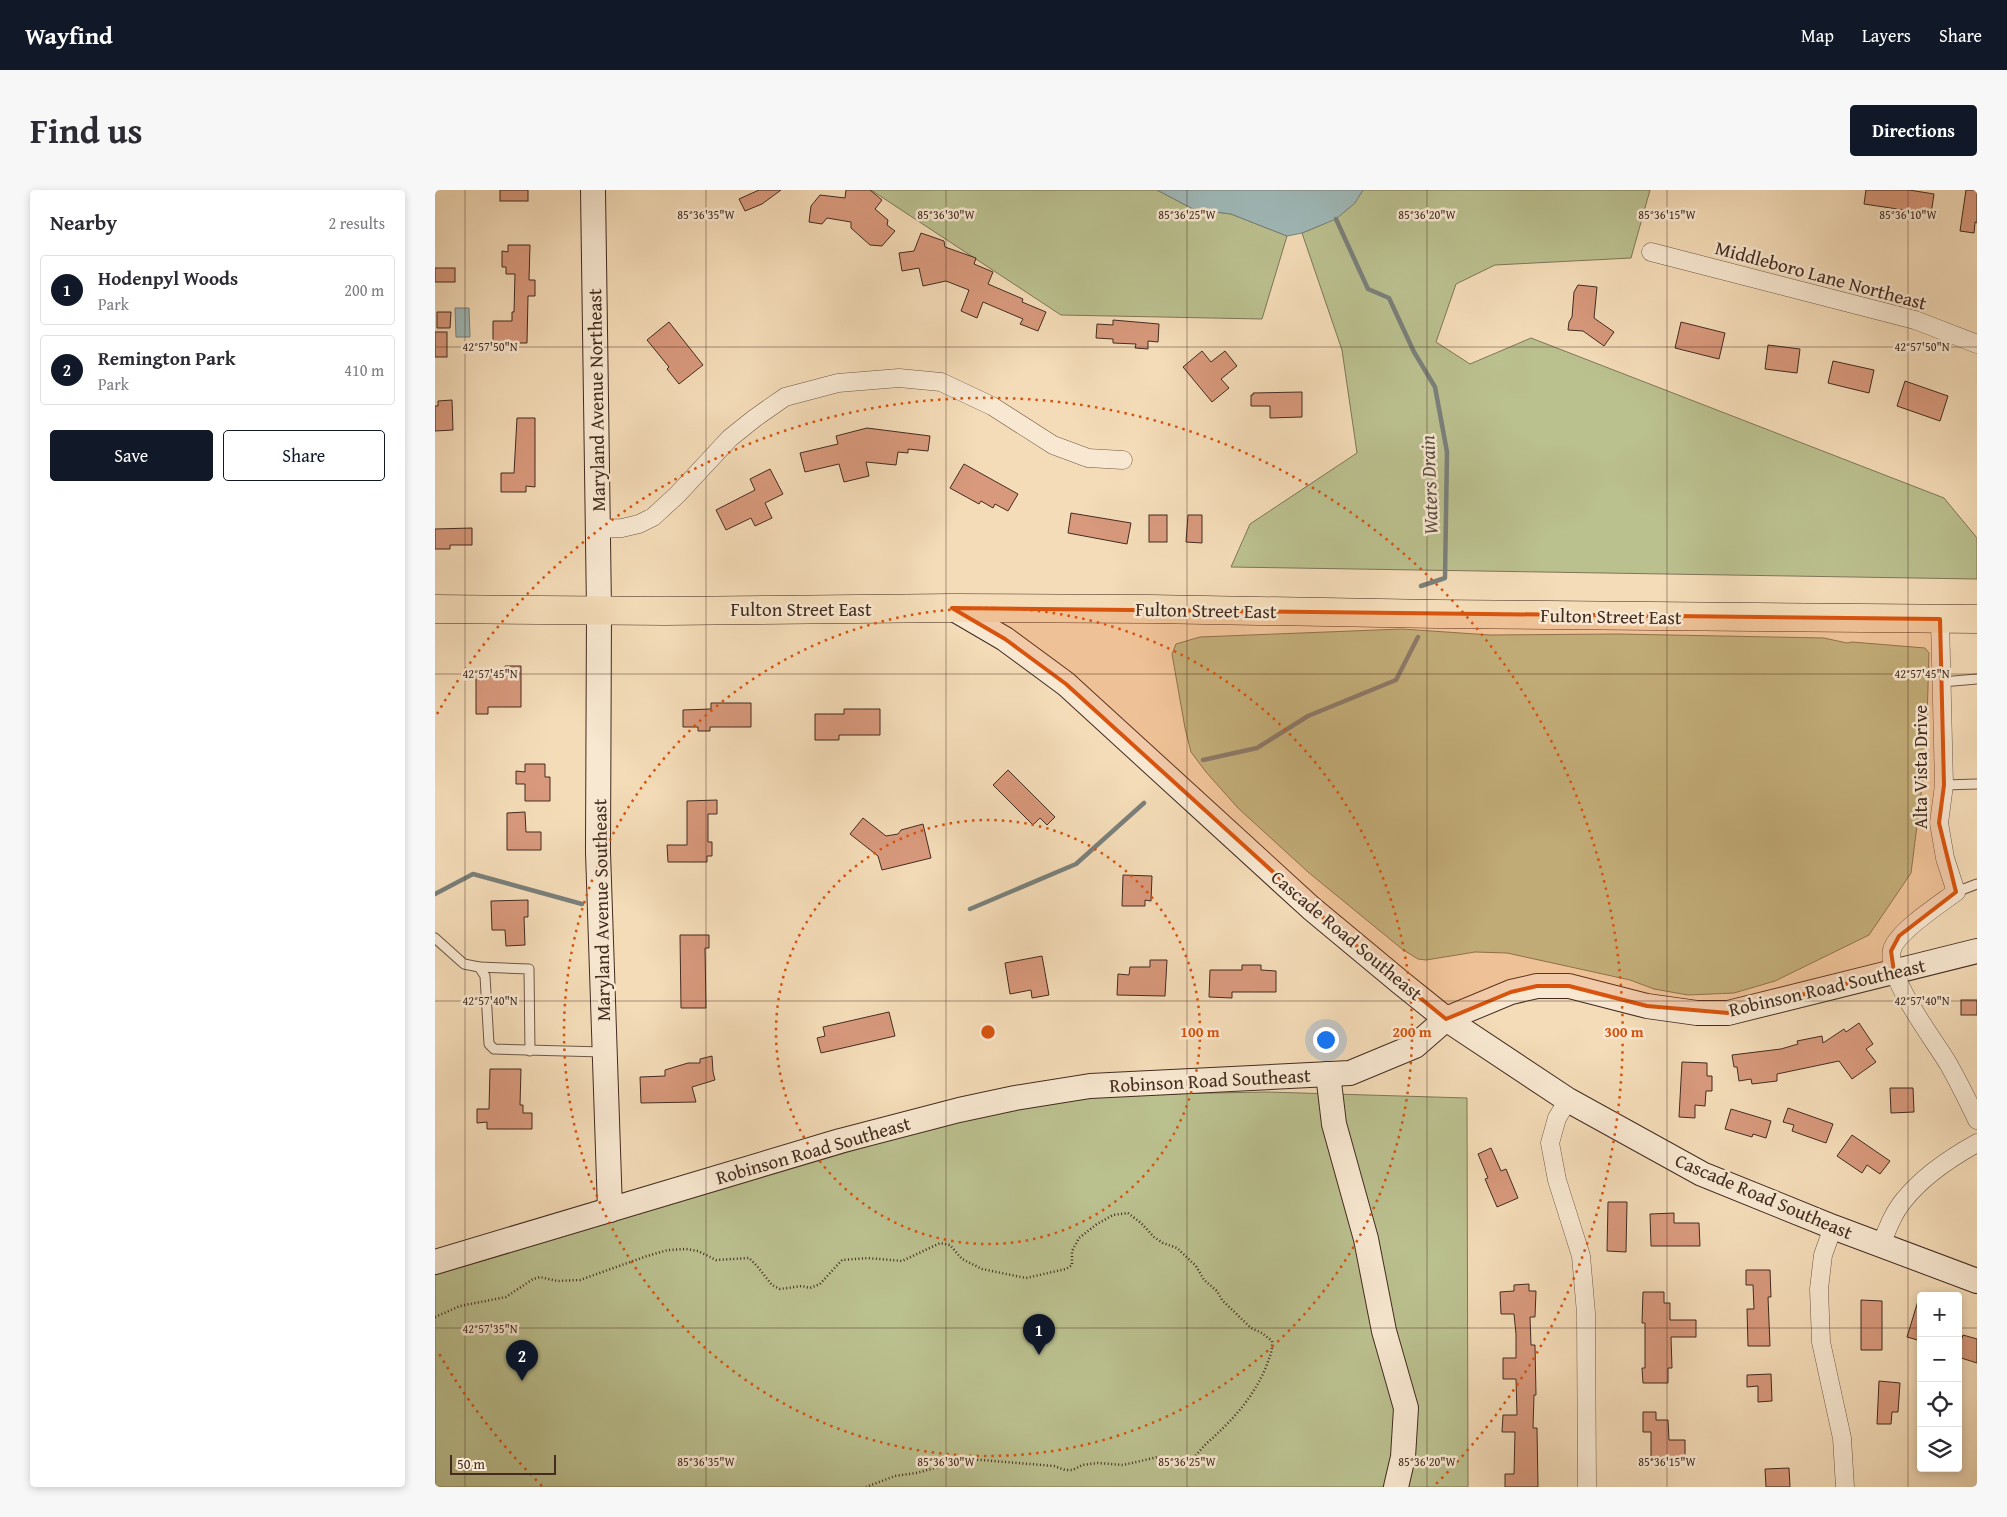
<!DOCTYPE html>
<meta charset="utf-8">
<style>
:root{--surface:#fff;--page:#f7f7f7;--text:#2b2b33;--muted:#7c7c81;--line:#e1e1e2;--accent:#111827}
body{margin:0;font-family:"Gentium Book Plus",serif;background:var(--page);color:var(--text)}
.controls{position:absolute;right:15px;bottom:15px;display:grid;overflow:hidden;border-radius:5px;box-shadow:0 2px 8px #0003}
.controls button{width:45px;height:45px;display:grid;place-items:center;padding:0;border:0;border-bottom:1px solid var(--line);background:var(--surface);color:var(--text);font:25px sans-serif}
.scale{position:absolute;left:15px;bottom:12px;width:106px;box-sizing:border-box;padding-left:5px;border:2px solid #432b20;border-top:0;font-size:14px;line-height:18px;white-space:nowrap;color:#432b20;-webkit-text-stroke:4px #f8e8d1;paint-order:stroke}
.you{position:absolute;left:890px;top:849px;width:18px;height:18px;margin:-12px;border:4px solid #fff;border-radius:50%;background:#1a73e8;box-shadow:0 0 0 8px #1a73e833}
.badge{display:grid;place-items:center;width:32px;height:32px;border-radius:50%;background:var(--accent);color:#fff;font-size:16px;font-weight:700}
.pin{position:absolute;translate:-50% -41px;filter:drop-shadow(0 1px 2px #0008)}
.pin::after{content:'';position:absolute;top:26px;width:18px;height:15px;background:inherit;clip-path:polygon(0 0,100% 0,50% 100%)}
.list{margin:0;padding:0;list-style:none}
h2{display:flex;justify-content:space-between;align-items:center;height:65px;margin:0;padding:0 20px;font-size:21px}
h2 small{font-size:16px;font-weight:400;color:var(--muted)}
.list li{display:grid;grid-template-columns:32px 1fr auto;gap:15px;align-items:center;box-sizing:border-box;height:70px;margin:0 10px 10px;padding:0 10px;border:1px solid var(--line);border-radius:5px}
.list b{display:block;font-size:19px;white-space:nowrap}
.list p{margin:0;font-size:16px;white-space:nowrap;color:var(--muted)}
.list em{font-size:16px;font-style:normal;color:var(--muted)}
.actions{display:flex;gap:10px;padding:15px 20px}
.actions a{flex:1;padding:11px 0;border:1px solid var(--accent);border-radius:5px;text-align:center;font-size:18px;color:var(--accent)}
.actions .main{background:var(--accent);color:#fff}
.icon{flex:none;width:28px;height:28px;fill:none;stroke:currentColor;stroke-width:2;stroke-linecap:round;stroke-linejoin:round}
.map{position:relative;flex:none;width:1542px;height:1297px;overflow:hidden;border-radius:5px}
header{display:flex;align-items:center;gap:30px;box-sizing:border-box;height:70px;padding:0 25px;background:var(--accent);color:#fff}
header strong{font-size:24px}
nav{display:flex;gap:28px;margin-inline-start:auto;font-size:18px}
.intro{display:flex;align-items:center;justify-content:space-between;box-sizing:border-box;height:120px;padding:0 30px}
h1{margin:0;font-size:35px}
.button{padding:12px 22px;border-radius:5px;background:var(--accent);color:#fff;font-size:18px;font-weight:700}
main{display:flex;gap:30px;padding:0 30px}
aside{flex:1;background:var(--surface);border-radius:5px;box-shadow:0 2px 8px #0003}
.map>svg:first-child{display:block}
.green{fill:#bbc08f;stroke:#7f7658}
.water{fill:#9fb9b8;stroke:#7a807b}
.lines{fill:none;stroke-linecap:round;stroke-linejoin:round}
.stream{stroke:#7a807b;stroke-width:4.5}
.building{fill:#d8997c;stroke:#432b20}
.lane-casing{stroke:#6f5746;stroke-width:11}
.street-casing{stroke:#6f5746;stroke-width:19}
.secondary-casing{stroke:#432b20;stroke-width:26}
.primary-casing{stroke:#432b20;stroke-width:29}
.path{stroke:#432b20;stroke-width:2.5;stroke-dasharray:1 2.5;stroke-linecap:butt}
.lane{stroke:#f8e8d1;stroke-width:9}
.street{stroke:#f8e8d1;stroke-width:18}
.secondary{stroke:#f8e8d1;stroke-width:24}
.primary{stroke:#f4dcb8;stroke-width:28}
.marked{fill:#d8540e;fill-opacity:0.2;stroke:#d8540e;stroke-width:4;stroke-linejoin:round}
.ticks{fill:none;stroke:#432b20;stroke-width:1;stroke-opacity:0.45}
.ring{fill:none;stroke:#d8540e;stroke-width:2.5;stroke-dasharray:2.5 5}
.labels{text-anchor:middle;stroke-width:5;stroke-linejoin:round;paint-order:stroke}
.street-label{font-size:19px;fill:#432b20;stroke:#f8e8d1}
.water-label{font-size:20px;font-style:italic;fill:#5a4e46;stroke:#f8e8d1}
.ticks-label{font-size:12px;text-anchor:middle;fill:#432b20;stroke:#f8e8d1;stroke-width:5;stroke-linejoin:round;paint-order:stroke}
.centre{fill:#d8540e;stroke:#f8e8d1;stroke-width:2.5}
.ring-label{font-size:15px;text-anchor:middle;font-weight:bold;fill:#d8540e;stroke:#f8e8d1;stroke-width:5;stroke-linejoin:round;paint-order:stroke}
</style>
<header>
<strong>Wayfind</strong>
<nav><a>Map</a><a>Layers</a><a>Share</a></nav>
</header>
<div class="intro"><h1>Find us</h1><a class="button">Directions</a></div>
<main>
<aside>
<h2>Nearby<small>2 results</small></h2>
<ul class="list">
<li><span class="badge">1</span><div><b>Hodenpyl Woods</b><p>Park</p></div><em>200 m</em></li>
<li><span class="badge">2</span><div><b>Remington Park</b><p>Park</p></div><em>410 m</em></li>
</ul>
<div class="actions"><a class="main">Save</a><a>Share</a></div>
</aside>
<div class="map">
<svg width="1542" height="1297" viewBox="0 0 1542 1297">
<rect width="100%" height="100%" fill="#f4dcb8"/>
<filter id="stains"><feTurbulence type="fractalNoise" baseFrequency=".004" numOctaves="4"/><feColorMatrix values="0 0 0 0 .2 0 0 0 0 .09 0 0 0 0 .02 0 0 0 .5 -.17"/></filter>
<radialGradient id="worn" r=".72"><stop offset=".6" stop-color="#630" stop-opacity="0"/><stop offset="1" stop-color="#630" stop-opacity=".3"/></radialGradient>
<g class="green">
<polygon points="436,0 722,0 758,19 796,24 852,46 827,129 626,125"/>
<path d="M928,0H1215L1196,68L1060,75L1021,94L1001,152L1035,174L1096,148L1509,308L1542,348V389L796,377L815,334L922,263L907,160L867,43C894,32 912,26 928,0Z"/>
<polygon points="967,439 1055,445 1183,444 1389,448 1412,453 1417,452 1490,458 1494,463 1491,564 1476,683 1434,745 1340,791 1299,803 1253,805 1219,799 1195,790 1072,763 1040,762 991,770 983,769 967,759 873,682 803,618 771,582 756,562 750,538 737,464 741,454 765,447"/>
<polygon points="832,902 1032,908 1033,1297 0,1297 0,1085 517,931 594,914 670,905"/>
</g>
<g class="water">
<polygon points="722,0 928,0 920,13 901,29 867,43 852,46 796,24 758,19"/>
<polygon points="20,118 34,118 35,147 21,147"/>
</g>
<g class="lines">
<g class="stream">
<polyline points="901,29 933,99 954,108 979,162 1000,197 1012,262 1010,388 986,396"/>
<polyline points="768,570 822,558 873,526 961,490 983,447"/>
<polyline points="0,704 38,684 147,714"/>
<polyline points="535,719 641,674 709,613"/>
</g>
</g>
<g class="building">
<rect x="65" y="0" width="28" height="11"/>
<polygon points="324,0 346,0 327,14 310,21 304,9"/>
<polygon points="411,0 435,0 447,10 440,19 453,30 452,35 460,41 447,56 435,55 416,38 416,32 392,28 387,34 374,32 376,16 385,5 410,8"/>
<polygon points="1431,0 1474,0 1499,4 1496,24 1429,14"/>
<polygon points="1531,0 1542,0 1542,33 1540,32 1539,43 1525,41"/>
<polygon points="486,43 509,51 510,57 541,68 539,74 558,82 553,94 588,109 587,112 611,122 603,141 585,134 588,129 548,112 542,128 526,121 534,100 511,91 488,96 484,78 467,81 464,63 479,61"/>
<polygon points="73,55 95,55 94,90 100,90 100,106 93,106 92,153 70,153 69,157 58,157 58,131 77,131 77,122 79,122 80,84 71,84 71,77 67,77 67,61 73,62"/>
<rect x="0" y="78" width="20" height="14"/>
<polygon points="1143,95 1162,97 1159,128 1179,142 1169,156 1148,141 1133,140 1134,132 1137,127 1139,102"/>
<polygon points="2,122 16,122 15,138 2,138"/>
<polygon points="678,130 724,134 723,152 713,151 713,159 700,158 701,154 678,153 678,149 661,148 662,134 678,135"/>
<polygon points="234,132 268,175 244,194 232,179 234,177 212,150"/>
<polygon points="1246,132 1290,143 1284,169 1240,158"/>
<rect x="0" y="142" width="12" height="25"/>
<polygon points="1333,155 1365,159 1362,183 1330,179"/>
<polygon points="767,161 776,172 790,161 802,176 786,189 794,198 777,212 748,177"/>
<polygon points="1398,171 1439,180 1434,203 1393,193"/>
<polygon points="1470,191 1513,206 1505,231 1462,216"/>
<polygon points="867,202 867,227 835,228 835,216 816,216 816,205 818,205 818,203"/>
<polygon points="17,210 18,240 0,241 0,216 3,216 3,211"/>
<polygon points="82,228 100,228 100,297 91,296 91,302 66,302 66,283 79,283"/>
<polygon points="432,238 495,246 493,261 473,259 473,263 463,262 461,275 431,272 434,286 409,292 404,274 370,282 365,263 403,254 401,246"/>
<polygon points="529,274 583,304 573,321 560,314 558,318 546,311 544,314 515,298"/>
<polygon points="335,279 348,304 330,313 337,328 320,336 316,328 291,340 281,320 320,300 315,289"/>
<polygon points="636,323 696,333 692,354 633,343"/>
<rect x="714" y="325" width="18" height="27"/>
<polygon points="753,325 767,325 767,353 751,352"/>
<polygon points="37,338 37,355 15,355 15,359 0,359 0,339"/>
<polygon points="70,476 86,476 86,517 53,517 53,524 41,524 41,486 70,486"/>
<polygon points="276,513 316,513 316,537 275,537 275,541 263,541 263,537 248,537 248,520 276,519"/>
<polygon points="409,519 445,519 445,545 404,545 404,550 380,550 380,524 409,524"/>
<polygon points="90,574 110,574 110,587 115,587 115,611 90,611 90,594 81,594 81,581 90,582"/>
<polygon points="573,580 620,627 612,635 605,628 598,635 558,595"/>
<polygon points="282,610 282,624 273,624 273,652 277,652 277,666 272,666 272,672 233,672 232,655 252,655 252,611"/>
<polygon points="90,622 91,642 106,642 106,660 72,660 72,623"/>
<polygon points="428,628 451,646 463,644 466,640 488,634 496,668 447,680 443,666 415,644"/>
<polygon points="688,685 717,686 716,711 710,710 710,716 687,716"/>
<polygon points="93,710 93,727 89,727 90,755 71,756 70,740 57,740 56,711"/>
<polygon points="245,745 274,745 274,758 270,758 271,818 246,818"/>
<polygon points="607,766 614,805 597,808 596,800 575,804 570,773"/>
<polygon points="715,770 732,770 730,806 682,805 683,784 694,785 695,777 715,777"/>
<polygon points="807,775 826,775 826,780 841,781 841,802 797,802 797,808 774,807 775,780 807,780"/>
<rect x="1526" y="810" width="16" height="15"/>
<polygon points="454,822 460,846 386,863 382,848 390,846 388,837"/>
<polygon points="1424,833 1438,854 1431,859 1441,872 1417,889 1404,871 1342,884 1342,891 1317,894 1316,889 1304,891 1302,877 1299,877 1297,865 1346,859 1363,854 1362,851 1387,846 1388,853 1409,839 1411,842"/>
<polygon points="277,866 278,882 280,890 257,897 261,912 206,913 205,887 230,886 230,880 253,873 265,873 265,869"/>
<polygon points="1247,872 1272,873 1272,886 1277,886 1277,901 1271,901 1270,916 1260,915 1260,928 1244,927"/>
<polygon points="55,879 86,879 85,915 88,915 88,923 97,923 97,939 52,939 52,932 42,933 42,919 54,919"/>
<polygon points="1455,898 1478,898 1479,922 1456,923"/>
<polygon points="1353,918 1398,934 1391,953 1357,941 1359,935 1348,932"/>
<polygon points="1296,919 1336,931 1331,948 1318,944 1317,947 1290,939"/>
<polygon points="1417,945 1455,971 1445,984 1432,975 1427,983 1402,966"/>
<polygon points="1056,958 1066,981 1071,979 1083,1008 1062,1017 1050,989 1053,988 1043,964"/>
<polygon points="1173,1012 1192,1012 1191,1062 1172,1061"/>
<polygon points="1239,1023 1239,1033 1264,1033 1265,1056 1216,1056 1215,1024"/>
<polygon points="1311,1080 1335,1080 1336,1107 1333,1107 1335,1156 1313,1156 1312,1119 1319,1119 1318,1095 1311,1095"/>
<polygon points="1094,1094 1094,1101 1101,1101 1100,1127 1095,1127 1096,1155 1100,1155 1101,1205 1099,1205 1098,1238 1102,1238 1103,1297 1070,1297 1070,1284 1079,1284 1080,1242 1067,1242 1068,1225 1082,1225 1081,1189 1068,1189 1068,1168 1081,1168 1081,1144 1079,1124 1066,1124 1065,1102 1079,1101 1079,1095"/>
<polygon points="1208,1102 1229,1102 1229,1113 1235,1113 1235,1130 1261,1130 1261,1147 1236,1147 1237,1178 1233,1178 1233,1193 1208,1193 1207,1178 1210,1178 1210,1133 1207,1133"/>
<polygon points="1426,1110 1447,1111 1447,1160 1426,1160"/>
<polygon points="1483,1111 1486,1112 1486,1151 1472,1147"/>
<polygon points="1528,1145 1542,1149 1542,1173 1523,1167 1523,1160"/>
<polygon points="1336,1184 1337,1211 1323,1212 1323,1196 1312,1197 1312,1185"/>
<polygon points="1444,1191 1465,1193 1463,1222 1457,1222 1456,1234 1442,1234"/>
<polygon points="1208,1222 1221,1222 1221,1230 1233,1230 1234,1250 1250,1250 1250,1270 1216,1270 1216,1242 1208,1242"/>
<polygon points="1354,1278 1355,1297 1331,1297 1330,1279"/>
</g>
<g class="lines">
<g class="lane-casing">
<g id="lane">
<polyline points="1507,492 1542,489"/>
<polyline points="1509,595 1542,594"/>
<polyline points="1521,702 1542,694"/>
<polyline points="0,748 29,774 44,777 50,786 54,854 59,859 168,862"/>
<polyline points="44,777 94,779 95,861"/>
</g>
</g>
<g class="street-casing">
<g id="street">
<polyline points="1216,62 1480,130 1542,154"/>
<polyline points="163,339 187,338 204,334 218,327 242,305 295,248 320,228 350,207 403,193 464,188 506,192 557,216 618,255 653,268 688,270"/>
<path d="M1505,429L1509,595L1504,633L1510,668L1521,702C1505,714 1461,742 1457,760C1450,787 1500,851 1514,875C1524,893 1533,911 1542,930"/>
<polyline points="1133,910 1122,928 1115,953 1122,990 1146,1066 1151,1123 1152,1297"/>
<polyline points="1398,1037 1388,1065 1384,1099 1386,1152 1407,1248 1410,1297"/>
<path d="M1446,1055C1452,1040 1458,1023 1469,1010C1488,986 1515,968 1542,953"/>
</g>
</g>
<g class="secondary-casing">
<g id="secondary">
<polyline points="158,0 164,420 163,662 175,1020"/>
<polyline points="517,418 570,449 631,494 876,718 965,792 1011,829 1133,910 1267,984 1398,1037 1542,1091"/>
<polyline points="893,884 899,934 931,1049 949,1141 971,1218 968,1267 961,1297"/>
<polyline points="0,1072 405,951 524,920 580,908 655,896 915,883 980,856 1011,829 1076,802 1102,796 1134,796 1212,816 1262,823 1293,823 1542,761"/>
</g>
</g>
<g class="primary-casing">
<polyline id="primary" points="0,419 230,421 517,418 715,419 1001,424 1542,429"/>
</g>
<path class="path" d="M0,1127L25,1116L71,1107L98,1089L105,1087L122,1091L145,1090L212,1066L233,1060L251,1059L263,1061L281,1070L314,1068L322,1076L337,1095L345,1099L367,1096L375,1098L385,1094L407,1070L433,1068L467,1071L505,1053L515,1055L527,1069L547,1079L591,1088L631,1079L637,1075V1061L644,1048L662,1034L678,1025L693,1023L706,1033L719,1047L728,1053L742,1058L761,1076L769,1090L782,1101L787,1110L816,1138L827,1143L837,1151C838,1161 834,1168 831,1177C818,1208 797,1231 772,1253C767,1258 762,1264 757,1270L723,1267L688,1275L663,1273L647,1275L638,1280H630L619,1276L534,1269L481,1283L460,1286L431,1297"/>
<use href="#lane" class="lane"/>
<use href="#street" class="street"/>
<use href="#secondary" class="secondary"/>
<use href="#primary" class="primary"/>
</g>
<path class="marked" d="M517,418L1505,429L1509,595L1504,633L1521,702L1464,746L1456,761L1459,782L1293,823L1212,816L1134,796H1102L1076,802L1011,829L902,740L631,494L570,449Z"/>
<path class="ticks" d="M30,0V1297M271,0V1297M511,0V1297M752,0V1297M992,0V1297M1232,0V1297M1473,0V1297M0,157H1542M0,484H1542M0,811H1542M0,1138H1486M1523,1138H1542"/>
<g class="ring">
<circle cx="553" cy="842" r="212"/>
<circle cx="553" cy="842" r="424"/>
<path d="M107 1296A636 636 0 0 1 2 1160M2 524A636 636 0 1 1 999 1296"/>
</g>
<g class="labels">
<g class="street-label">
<text transform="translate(1386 85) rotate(15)" y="7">Middleboro Lane Northeast</text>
<text transform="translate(161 210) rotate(-91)" y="7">Maryland Avenue Northeast</text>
<text x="366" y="426">Fulton Street East</text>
<text transform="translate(771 420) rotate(1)" y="7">Fulton Street East</text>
<text transform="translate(1176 426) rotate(1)" y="7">Fulton Street East</text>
<text transform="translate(1485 577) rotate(-90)" y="7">Alta Vista Drive</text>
<text transform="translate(166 720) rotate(-91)" y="7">Maryland Avenue Southeast</text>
<text transform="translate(912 745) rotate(40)" y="7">Cascade Road Southeast</text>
<text transform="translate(1392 797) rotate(-13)" y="7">Robinson Road Southeast</text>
<text transform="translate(775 890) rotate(-3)" y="7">Robinson Road Southeast</text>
<text transform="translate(378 960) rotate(-16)" y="7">Robinson Road Southeast</text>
<text transform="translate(1329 1006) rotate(23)" y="7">Cascade Road Southeast</text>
</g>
<g class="water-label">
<text transform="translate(994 295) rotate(-92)" y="7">Waters Drain</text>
</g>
</g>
<g class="ticks-label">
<text x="271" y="29">85°36'35"W</text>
<text x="511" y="29">85°36'30"W</text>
<text x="752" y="29">85°36'25"W</text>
<text x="992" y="29">85°36'20"W</text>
<text x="1232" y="29">85°36'15"W</text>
<text x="1473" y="29">85°36'10"W</text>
<text x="55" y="161">42°57'50"N</text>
<text x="1487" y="161">42°57'50"N</text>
<text x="55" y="488">42°57'45"N</text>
<text x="1487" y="488">42°57'45"N</text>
<text x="55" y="815">42°57'40"N</text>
<text x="1487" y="815">42°57'40"N</text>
<text x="55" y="1143">42°57'35"N</text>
<text x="271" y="1276">85°36'35"W</text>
<text x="511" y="1276">85°36'30"W</text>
<text x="752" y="1276">85°36'25"W</text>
<text x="992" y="1276">85°36'20"W</text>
<text x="1232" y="1276">85°36'15"W</text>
</g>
<circle cx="553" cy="842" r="8" class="centre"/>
<g class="ring-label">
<text x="765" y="847">100 m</text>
<text x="977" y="847">200 m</text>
<text x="1189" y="847">300 m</text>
</g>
<rect width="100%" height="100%" filter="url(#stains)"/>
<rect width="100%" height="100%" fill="url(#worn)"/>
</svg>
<div class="controls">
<button>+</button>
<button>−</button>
<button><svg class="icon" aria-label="locate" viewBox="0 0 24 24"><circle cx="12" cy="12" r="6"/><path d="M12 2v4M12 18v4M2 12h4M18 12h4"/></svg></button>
<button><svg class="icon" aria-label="layers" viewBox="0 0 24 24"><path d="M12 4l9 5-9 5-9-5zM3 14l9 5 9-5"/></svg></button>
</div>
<div class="scale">50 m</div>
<div class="you"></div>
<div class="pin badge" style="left:604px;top:1165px">1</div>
<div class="pin badge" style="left:87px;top:1191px">2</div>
</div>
</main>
